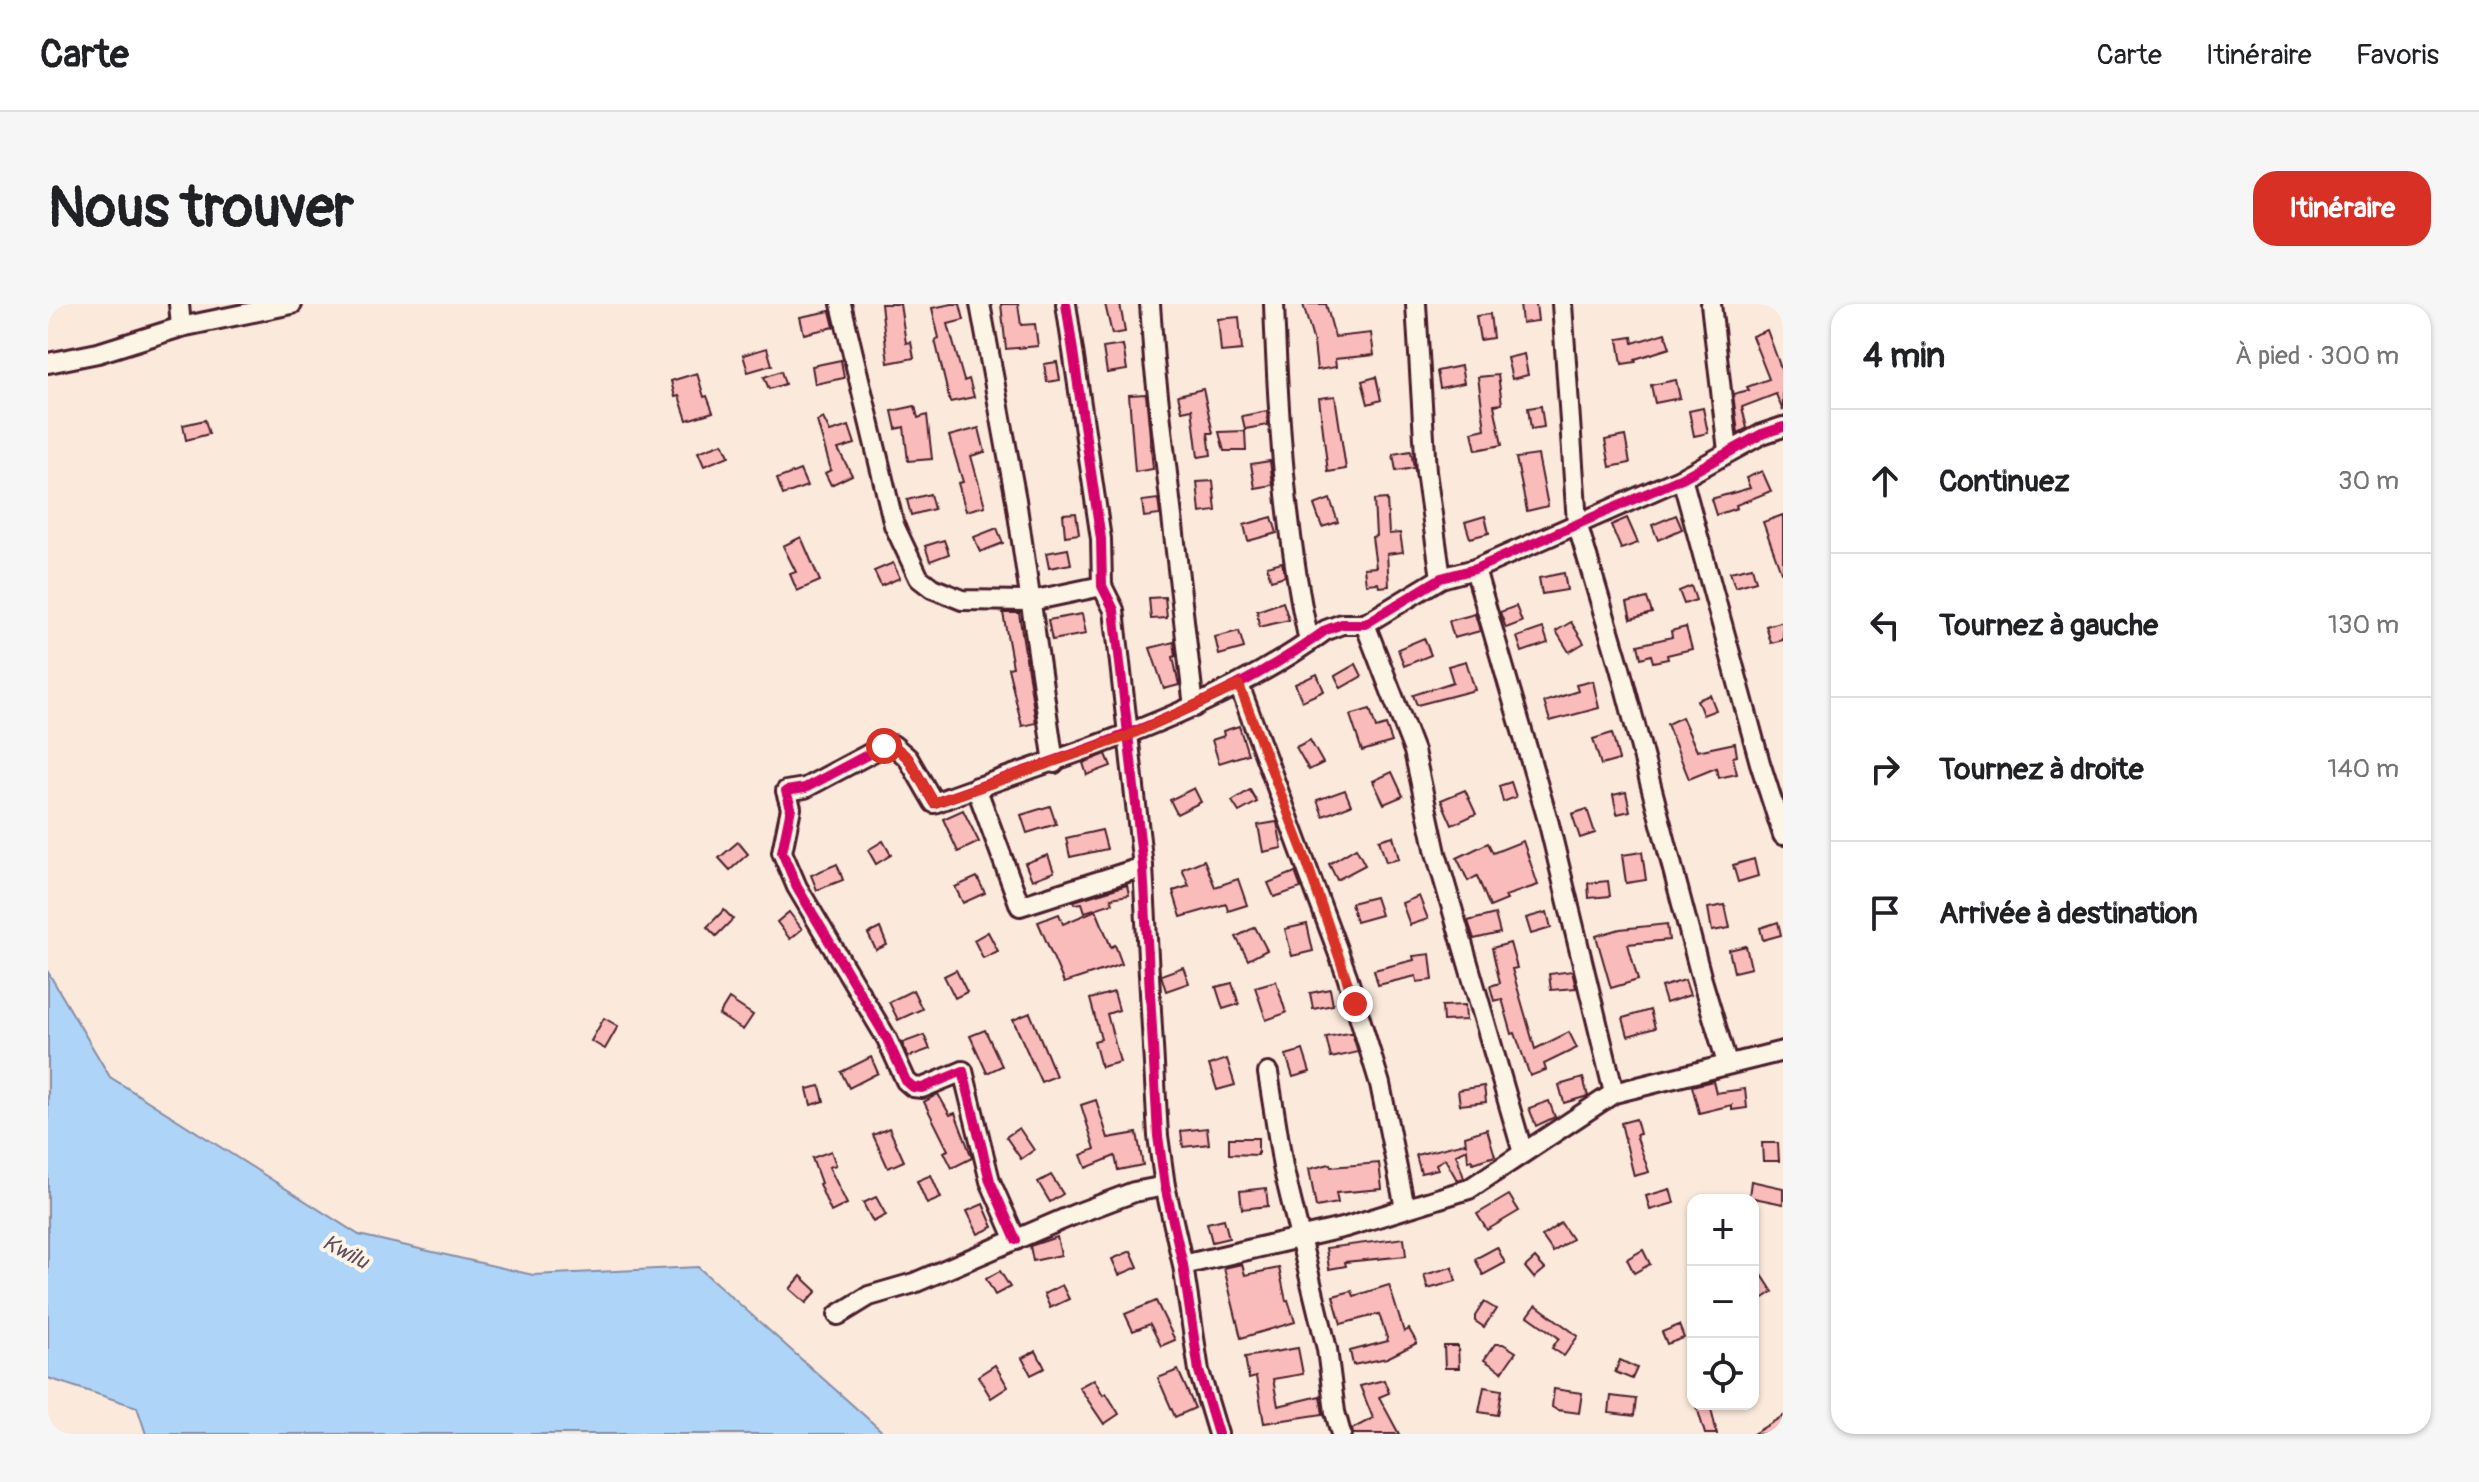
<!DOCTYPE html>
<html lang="fr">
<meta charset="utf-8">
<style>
:root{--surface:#fff;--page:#f6f6f6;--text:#202124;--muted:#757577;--line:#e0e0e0;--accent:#d93025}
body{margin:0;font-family:Pangolin,sans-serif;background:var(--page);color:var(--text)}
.controls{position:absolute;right:24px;bottom:24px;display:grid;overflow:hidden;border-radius:16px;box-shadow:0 2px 6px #0004}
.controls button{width:72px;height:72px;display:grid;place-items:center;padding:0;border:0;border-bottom:2px solid var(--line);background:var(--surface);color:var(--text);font:40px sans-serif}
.stop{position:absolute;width:24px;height:24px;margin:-18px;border:6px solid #d93025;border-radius:50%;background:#fff}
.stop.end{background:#d93025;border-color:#fff;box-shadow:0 2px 8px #0008}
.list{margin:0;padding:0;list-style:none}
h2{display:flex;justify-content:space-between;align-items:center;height:104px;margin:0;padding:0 32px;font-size:34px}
h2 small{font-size:26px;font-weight:400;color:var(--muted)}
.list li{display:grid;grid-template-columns:52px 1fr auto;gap:24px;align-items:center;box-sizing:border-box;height:144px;padding:0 32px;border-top:2px solid var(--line)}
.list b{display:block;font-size:30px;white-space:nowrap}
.list em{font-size:26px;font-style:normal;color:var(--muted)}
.icon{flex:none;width:44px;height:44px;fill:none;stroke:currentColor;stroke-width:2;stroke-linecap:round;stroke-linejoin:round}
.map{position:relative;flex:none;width:1735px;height:1130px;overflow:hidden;border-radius:24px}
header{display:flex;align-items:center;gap:48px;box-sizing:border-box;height:112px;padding:0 40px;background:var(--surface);border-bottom:2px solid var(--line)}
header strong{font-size:38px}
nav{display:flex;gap:44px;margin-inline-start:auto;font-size:28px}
.intro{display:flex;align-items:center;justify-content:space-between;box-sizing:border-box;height:192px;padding:0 48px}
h1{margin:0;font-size:56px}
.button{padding:20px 36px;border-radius:24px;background:var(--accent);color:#fff;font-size:28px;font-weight:700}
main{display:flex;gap:48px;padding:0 48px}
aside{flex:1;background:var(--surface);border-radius:24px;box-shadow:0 2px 6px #0004}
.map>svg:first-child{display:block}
.water{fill:#aed5f8;stroke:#868ca6;stroke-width:2}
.building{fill:#f9bcba;stroke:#4a1f2b;stroke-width:2}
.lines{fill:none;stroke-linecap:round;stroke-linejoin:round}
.street-casing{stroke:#4a1f2b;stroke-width:24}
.street{stroke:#fcf5e5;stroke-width:18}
.cycleway-casing{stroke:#fcf5e5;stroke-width:15}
.cycleway{stroke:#d6006c;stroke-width:10}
.route{stroke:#d93025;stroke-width:10}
.labels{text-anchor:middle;stroke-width:8;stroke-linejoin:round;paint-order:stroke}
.water-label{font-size:22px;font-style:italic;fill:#634c5e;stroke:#fcf5e5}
</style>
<header>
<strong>Carte</strong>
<nav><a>Carte</a><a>Itinéraire</a><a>Favoris</a></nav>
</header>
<div class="intro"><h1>Nous trouver</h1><a class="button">Itinéraire</a></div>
<main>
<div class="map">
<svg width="1735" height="1130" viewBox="0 0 1735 1130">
<rect width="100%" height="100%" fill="#fbeadc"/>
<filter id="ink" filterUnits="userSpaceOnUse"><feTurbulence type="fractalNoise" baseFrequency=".0125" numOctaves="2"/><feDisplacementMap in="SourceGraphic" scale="16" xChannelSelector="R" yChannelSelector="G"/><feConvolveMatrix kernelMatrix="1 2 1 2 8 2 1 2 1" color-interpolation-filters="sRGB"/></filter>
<g filter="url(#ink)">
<polygon class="water" points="0,668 62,773 311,931 485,971 650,963 837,1130 98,1130 89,1103 0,1074"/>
<g class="building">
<polygon points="833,0 852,0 858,39 863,38 866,54 840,59"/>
<polygon points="904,0 912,0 916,16 900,20 916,77 921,75 926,93 902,98 887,36 891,34 884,4"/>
<polygon points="953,0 970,0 973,21 987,20 990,42 958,45"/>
<polygon points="1057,0 1072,0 1077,28 1064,30"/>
<polygon points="1255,0 1278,0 1287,33 1323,29 1326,51 1287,55 1288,63 1269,66 1266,39"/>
<polygon points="1472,0 1488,0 1490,17 1474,19"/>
<polygon points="782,7 786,23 756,30 752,13"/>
<polygon points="1442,10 1445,34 1432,36 1428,12"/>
<polygon points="1191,13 1194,46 1173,48 1170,15"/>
<polygon points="1719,26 1735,70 1735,107 1728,90 1694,103 1699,124 1690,129 1685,90 1701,86 1699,83 1721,75 1704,32"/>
<polygon points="1617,29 1622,44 1587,55 1588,58 1574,60 1570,35 1584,33 1585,39"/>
<polygon points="1075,41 1079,66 1059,69 1055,44"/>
<polygon points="719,44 724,61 700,68 695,51"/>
<polygon points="1476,50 1480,71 1464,75 1459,54"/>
<polygon points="793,56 796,74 767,80 764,62"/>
<polygon points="1009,58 1012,76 999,78 996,60"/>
<polygon points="1413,62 1416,79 1392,84 1389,67"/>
<polygon points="733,67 737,80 721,85 716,73"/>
<polygon points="649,69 656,93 659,92 665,108 639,116 631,92 627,93 623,77"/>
<polygon points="1450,71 1454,100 1446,101 1454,141 1428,146 1424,128 1437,125 1430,73"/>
<polygon points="1328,73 1333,96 1320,100 1314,77"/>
<polygon points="1628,76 1632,94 1607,99 1603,81"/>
<polygon points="1155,85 1165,129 1160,129 1163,151 1150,153 1144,105 1134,107 1130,91"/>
<polygon points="1098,90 1105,165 1087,168 1081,91"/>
<polygon points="1287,92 1298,165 1280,168 1271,94"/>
<polygon points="867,102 870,114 879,111 884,155 860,157 856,123 848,125 844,107"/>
<polygon points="1493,102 1496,123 1483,125 1480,104"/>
<polygon points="1655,104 1660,129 1646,132 1641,107"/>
<polygon points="1219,107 1220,121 1197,125 1194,112"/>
<polygon points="775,114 782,128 801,122 807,140 790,145 804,171 783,181 777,169 783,166 769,117"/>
<polygon points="157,116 161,130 138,136 135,121"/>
<polygon points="931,124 937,148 923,152 937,202 918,207 910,179 915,178 901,132"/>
<polygon points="1197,127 1198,147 1176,147 1171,128"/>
<polygon points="1577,132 1582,159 1562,163 1557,136"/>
<polygon points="675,139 681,152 656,162 650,148"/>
<polygon points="1363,147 1366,164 1348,167 1345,150"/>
<polygon points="1490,151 1500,202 1479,207 1468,154"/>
<polygon points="1222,157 1225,181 1207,184 1203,160"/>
<polygon points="752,166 759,182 735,191 729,175"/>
<polygon points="1714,167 1723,187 1688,201 1689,204 1668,211 1663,195 1702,184 1698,174"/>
<polygon points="1165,177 1168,207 1152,209 1149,178"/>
<polygon points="882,190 886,205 863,211 859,196"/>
<polygon points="1110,195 1112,211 1096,213 1094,197"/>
<polygon points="1282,195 1290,218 1274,223 1266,201"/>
<polygon points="1339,195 1341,230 1352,229 1355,248 1339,250 1341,282 1331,283 1330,279 1318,280 1316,264 1328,263 1324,233 1328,232 1326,196"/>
<polygon points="1028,209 1031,230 1017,232 1015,210"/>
<polygon points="1628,211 1634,225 1610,236 1604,221"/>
<polygon points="1735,211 1735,268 1733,268 1715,218"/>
<polygon points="1437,212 1441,229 1422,234 1417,218"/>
<polygon points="1224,213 1229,229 1200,237 1196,221"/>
<polygon points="1579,214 1590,239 1573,245 1563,221"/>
<polygon points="949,224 955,239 932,248 926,233"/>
<polygon points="753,233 772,277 749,287 742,270 748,268 735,242"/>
<polygon points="896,236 901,250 882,257 877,242"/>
<polygon points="1020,245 1023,260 1001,264 998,249"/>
<polygon points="1234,258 1237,272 1223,276 1219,262"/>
<polygon points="845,259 852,274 833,282 826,267"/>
<polygon points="1704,263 1708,277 1687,283 1682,268"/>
<polygon points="1516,269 1519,286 1494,290 1491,274"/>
<polygon points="1643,282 1648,296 1636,300 1631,287"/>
<polygon points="1117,293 1119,314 1103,315 1101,294"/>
<polygon points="1599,294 1604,309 1583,315 1579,299"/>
<polygon points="1235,298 1241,316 1211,323 1209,307"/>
<polygon points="1468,302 1474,318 1458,324 1452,308"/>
<polygon points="955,309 971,309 988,419 974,422 960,364 965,363"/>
<polygon points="1034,310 1038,330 1004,336 1000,316"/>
<polygon points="1427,310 1432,327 1406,334 1401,317"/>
<polygon points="1735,317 1735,336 1723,339 1718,322"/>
<polygon points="1523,318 1536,339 1521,348 1508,327"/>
<polygon points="1638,323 1644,345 1619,351 1620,355 1605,358 1603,351 1593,354 1590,341 1624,333 1623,327"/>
<polygon points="1495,324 1500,339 1474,348 1469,333"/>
<polygon points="1191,327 1196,344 1171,351 1167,333"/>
<polygon points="1376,334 1383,351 1356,362 1350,345"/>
<polygon points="1126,338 1128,352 1125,353 1131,381 1116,385 1102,344"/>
<polygon points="1418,357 1427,386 1369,401 1365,391 1405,378 1400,362"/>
<polygon points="1308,360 1314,372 1293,384 1287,372"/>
<polygon points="1269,370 1276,387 1254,397 1247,380"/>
<polygon points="1545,377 1551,404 1502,417 1496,398 1530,387 1528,381"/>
<polygon points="1662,391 1668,406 1655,411 1649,396"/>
<polygon points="1322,405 1328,424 1338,421 1344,438 1314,447 1302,411"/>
<polygon points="1634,413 1649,447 1687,439 1689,452 1685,453 1689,470 1670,474 1668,464 1641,475 1619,420"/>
<polygon points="1191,422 1200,450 1171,459 1164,436 1176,432 1175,427"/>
<polygon points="1564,429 1571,456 1553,461 1545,435"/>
<polygon points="1262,436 1275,459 1261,466 1248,443"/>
<polygon points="1058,450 1063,462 1039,471 1035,459"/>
<polygon points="1344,468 1355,492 1336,500 1325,477"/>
<polygon points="1463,478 1468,493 1455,498 1451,482"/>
<polygon points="1146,484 1153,498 1129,510 1122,496"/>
<polygon points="1202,486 1209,498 1191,508 1184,497"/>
<polygon points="1297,486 1303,501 1275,512 1269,496"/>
<polygon points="1417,486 1428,510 1404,521 1393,496"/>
<polygon points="1578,488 1582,507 1569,510 1565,491"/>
<polygon points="1002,502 1008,520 979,529 973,511"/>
<polygon points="1539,505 1547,529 1532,534 1524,510"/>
<polygon points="915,506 931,538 910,548 895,515"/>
<polygon points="1229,518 1234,544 1215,548 1210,521"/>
<polygon points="1054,526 1059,545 1022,553 1018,534"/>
<polygon points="1345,532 1351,555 1338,558 1331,536"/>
<polygon points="835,537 843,551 828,560 820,546"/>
<polygon points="1475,537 1490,581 1457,592 1459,596 1442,603 1429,572 1420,577 1409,554 1440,539 1445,549"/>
<polygon points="690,538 700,550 682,566 671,554"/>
<polygon points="1308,544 1317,561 1289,576 1281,560"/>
<polygon points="1594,548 1598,576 1578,579 1574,551"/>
<polygon points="1000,551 1006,568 984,576 977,559"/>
<polygon points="1706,555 1710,572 1690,578 1685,561"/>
<polygon points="1156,556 1167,583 1190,575 1199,601 1180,607 1178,600 1133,613 1125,587 1141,582 1134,565"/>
<polygon points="789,560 795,576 769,586 763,571"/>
<polygon points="1247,568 1253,584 1226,593 1220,579"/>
<polygon points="929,573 937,589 915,599 907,583"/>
<polygon points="1560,577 1562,592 1541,594 1540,579"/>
<polygon points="1079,581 1081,591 1063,594 1065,599 1037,608 1034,599 1027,600 1026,597"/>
<polygon points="1371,592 1380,615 1362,621 1354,599"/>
<polygon points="1327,593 1333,611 1308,618 1303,599"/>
<polygon points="1677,601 1682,624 1664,627 1660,604"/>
<polygon points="676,606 685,615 668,632 659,623"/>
<polygon points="1048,606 1063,643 1067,641 1074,660 1016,679 990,618 1011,610 1015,620"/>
<polygon points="741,608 754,625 742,635 729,618"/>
<polygon points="1499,608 1503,624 1483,630 1478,614"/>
<polygon points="1447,610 1452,629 1426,635 1420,617"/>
<polygon points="1730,618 1733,631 1715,636 1712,624"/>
<polygon points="1259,620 1265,647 1244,652 1237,625"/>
<polygon points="1619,620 1621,636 1580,640 1590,676 1563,684 1548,632 1572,625"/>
<polygon points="1207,623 1219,646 1200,656 1188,633"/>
<polygon points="832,624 839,641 828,646 820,630"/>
<polygon points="940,628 950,647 935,654 926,636"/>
<polygon points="1462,639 1469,664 1464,665 1487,745 1521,728 1529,744 1496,760 1498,766 1482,772 1467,729 1464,730 1454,695 1446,697 1442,682 1452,679 1444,644"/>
<polygon points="1698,642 1703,664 1686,668 1681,646"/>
<polygon points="1382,650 1385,676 1369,678 1368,672 1330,681 1326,666 1366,656 1365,652"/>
<polygon points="1135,663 1141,679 1118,687 1113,671"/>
<polygon points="908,666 919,688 907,694 896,672"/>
<polygon points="1524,667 1528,684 1503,686 1501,670"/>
<polygon points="1637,676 1642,691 1618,699 1613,683"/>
<polygon points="1228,677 1238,709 1218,716 1207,683"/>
<polygon points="1184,679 1191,700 1175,705 1168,683"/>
<polygon points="1282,685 1285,701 1265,705 1262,689"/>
<polygon points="865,686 874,705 850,716 841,698"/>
<polygon points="1066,688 1071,706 1059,710 1072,758 1053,763 1046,737 1053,735 1042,695"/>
<polygon points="681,695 705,711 695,726 671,711"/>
<polygon points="1417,701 1418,716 1395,717 1394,702"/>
<polygon points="1602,706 1607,724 1580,732 1575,714"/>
<polygon points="982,709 1008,772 993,778 965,716"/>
<polygon points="556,714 570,722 557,745 543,737"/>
<polygon points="937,726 954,762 939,769 922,732"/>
<polygon points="1300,729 1304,729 1310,748 1283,754 1278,733"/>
<polygon points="876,731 882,745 860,753 854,739"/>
<polygon points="1255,746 1262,768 1245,773 1238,751"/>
<polygon points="823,753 830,769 801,784 793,768"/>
<polygon points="1179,755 1187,781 1169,786 1161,761"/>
<polygon points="1535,774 1540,792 1516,799 1511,781"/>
<polygon points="1665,777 1668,789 1697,785 1699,804 1684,806 1684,801 1651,809 1644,782"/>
<polygon points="772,782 776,797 763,801 759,785"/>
<polygon points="1436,782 1438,798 1412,801 1410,786"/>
<polygon points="890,790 902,811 907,809 924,854 904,864 896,848 900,846 876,798"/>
<polygon points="1048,796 1060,834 1089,829 1095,861 1070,866 1067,852 1038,864 1033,851 1047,845 1033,801"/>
<polygon points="1501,797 1507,813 1488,822 1481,804"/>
<polygon points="1588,815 1592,830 1588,831 1601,868 1586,872 1573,819"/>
<polygon points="841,824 856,857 840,864 825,831"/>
<polygon points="971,824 986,846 973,855 958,833"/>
<polygon points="1159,824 1161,840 1135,843 1133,827"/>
<polygon points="1439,825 1447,852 1425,859 1424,856 1420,857 1419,845 1408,850 1416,874 1409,876 1397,855 1388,860 1390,865 1373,869 1368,851 1417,839 1418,841 1417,832"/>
<polygon points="1181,834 1210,834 1210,851 1181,850"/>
<polygon points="1714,839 1730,839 1731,857 1715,857"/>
<polygon points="783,847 788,861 781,863 799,900 783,908 771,880 773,879 764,854"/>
<polygon points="1331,859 1334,885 1288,889 1290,899 1268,903 1261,865 1282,860 1283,863"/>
<polygon points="883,871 893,894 879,900 869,877"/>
<polygon points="1003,871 1015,890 1002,898 990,878"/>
<polygon points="1703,877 1735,884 1735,900 1701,893"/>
<polygon points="1218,884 1220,902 1194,905 1192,887"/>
<polygon points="1622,885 1626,899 1602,906 1598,892"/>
<polygon points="1461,891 1471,907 1439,926 1429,910"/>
<polygon points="828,893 838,911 825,918 815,899"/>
<polygon points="935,900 945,923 930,930 919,907"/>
<polygon points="1176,915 1181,934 1164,938 1159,919"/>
<polygon points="1513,919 1524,935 1505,948 1494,932"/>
<polygon points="1009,933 1013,951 985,957 982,942"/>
<polygon points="1356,934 1358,952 1297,958 1298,962 1281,965 1278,944"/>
<polygon points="1449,943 1457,959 1435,971 1427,955"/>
<polygon points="1595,946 1602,960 1586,969 1579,955"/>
<polygon points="1083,947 1090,963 1071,971 1064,955"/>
<polygon points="1487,954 1497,965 1486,974 1477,963"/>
<polygon points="1194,960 1197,971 1231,964 1238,997 1240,996 1247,1018 1193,1034 1176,964"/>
<polygon points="1404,963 1408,977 1380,985 1376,971"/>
<polygon points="952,967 962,983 947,991 938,975"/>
<polygon points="1714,971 1725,988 1711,997 1705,988 1705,978"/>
<polygon points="753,972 769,987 758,999 742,985"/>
<polygon points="1014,981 1021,995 1002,1004 996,990"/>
<polygon points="1341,981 1356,1028 1361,1025 1369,1039 1339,1054 1305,1061 1302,1047 1340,1037 1331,1010 1293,1020 1285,992 1304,987 1306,992"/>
<polygon points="1108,997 1127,1036 1113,1042 1102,1020 1085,1027 1077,1010"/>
<polygon points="1436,998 1448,1005 1436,1023 1427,1017 1427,1012"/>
<polygon points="1488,1001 1530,1032 1516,1052 1504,1044 1511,1034 1480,1012"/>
<polygon points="1631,1021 1636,1034 1619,1040 1614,1028"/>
<polygon points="1447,1040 1455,1040 1468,1048 1454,1068 1436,1056"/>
<polygon points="1396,1042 1410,1042 1411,1064 1397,1064"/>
<polygon points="1250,1044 1255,1070 1225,1075 1230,1102 1272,1092 1275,1110 1216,1119 1208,1073 1201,1075 1197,1053"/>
<polygon points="988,1047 997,1064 983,1071 974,1054"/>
<polygon points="1572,1056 1589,1064 1584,1075 1567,1068"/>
<polygon points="947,1061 960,1083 943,1094 930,1072"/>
<polygon points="1130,1066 1147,1104 1127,1113 1110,1074"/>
<polygon points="1046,1075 1055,1091 1058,1089 1071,1110 1056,1120 1031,1083"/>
<polygon points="1336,1076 1341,1089 1331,1093 1351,1130 1305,1130 1304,1125 1325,1114 1312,1082"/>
<polygon points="1436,1083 1454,1086 1450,1111 1431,1108"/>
<polygon points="1506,1085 1534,1089 1531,1109 1509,1106 1504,1103"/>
<polygon points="1563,1092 1588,1095 1586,1112 1561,1109"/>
<polygon points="1648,1100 1662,1100 1669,1130 1657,1130"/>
<polygon points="1735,1112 1735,1130 1705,1130"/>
</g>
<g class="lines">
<g class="street-casing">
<g id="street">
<polyline points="131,0 133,23"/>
<polyline points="793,0 846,221 871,274 884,284 914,296 983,297 1054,282"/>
<polyline points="932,0 968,196 1006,459"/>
<polyline points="1018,0 1053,235 1054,282 1066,306 1095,563 1110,832 1117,882 1135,961 1151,1067 1170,1130"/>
<polyline points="1102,0 1106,57 1146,403"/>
<path d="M1226,0C1230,113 1237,227 1261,338"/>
<polyline points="1368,0 1378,168 1393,274"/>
<polyline points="1514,0 1529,219 1572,364 1654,676 1679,759"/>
<polyline points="1663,0 1680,147"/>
<polyline points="0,59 50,49 133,23 244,0"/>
<polyline points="1634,174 1712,459 1735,531"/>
<polyline points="1427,265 1501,520 1566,789"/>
<polyline points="1317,320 1366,447 1388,549 1475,849"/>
<polyline points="1191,381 1299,672 1332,780 1357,904"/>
<polyline points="928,483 972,602 1095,563"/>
<polyline points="1220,769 1235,863 1279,1045 1287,1108 1293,1130"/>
<path d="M968,936L942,877L915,767L874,784L865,783L858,777L839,735L749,583L734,548L743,504L738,487L757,484L836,442L845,441L860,454L886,499C1021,449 1160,413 1278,326L1294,320H1317L1393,274L1427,265L1634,174L1714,130L1735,123"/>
<polyline points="1135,961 1298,923 1421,885 1566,789 1735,747"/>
<polyline points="790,1011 821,992 866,979 1025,911 1086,888 1117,882"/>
</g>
</g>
<use href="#street" class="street"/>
<g class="cycleway-casing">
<g id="cycleway">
<polyline points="1018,0 1053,235 1054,282 1066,306 1095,563 1110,832 1117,882 1135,961 1151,1067 1170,1130"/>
<path d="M968,936L942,877L915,767L874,784L865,783L858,777L839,735L749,583L734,548L743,504L738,487L757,484L836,442L845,441L860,454L886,499C1021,449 1160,413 1278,326L1294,320H1317L1393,274L1427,265L1634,174L1714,130L1735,123"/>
</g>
</g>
<use href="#cycleway" class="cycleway"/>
</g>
</g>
<g class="lines" filter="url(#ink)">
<polyline class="route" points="836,442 845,441 860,454 886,499 1080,432 1191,381 1258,556 1307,700"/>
</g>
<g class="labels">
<g class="water-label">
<text transform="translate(298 947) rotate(28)" y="8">Kwilu</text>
</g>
</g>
</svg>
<div class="controls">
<button>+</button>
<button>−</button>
<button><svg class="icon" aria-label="locate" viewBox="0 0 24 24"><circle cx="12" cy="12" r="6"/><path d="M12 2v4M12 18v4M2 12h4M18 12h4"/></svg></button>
</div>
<div class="stop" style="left:836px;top:442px"></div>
<div class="stop end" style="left:1307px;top:700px"></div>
</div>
<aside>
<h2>4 min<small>À pied · 300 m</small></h2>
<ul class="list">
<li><svg class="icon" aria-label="ahead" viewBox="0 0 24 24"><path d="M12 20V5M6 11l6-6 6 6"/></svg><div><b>Continuez</b></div><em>30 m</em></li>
<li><svg class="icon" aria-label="left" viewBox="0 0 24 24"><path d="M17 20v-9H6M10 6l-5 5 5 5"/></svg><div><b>Tournez à gauche</b></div><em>130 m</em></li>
<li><svg class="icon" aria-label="right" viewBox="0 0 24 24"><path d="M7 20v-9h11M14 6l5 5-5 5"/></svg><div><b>Tournez à droite</b></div><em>140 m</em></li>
<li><svg class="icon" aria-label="arrive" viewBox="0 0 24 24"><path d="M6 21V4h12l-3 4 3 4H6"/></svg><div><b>Arrivée à destination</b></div></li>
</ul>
</aside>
</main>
